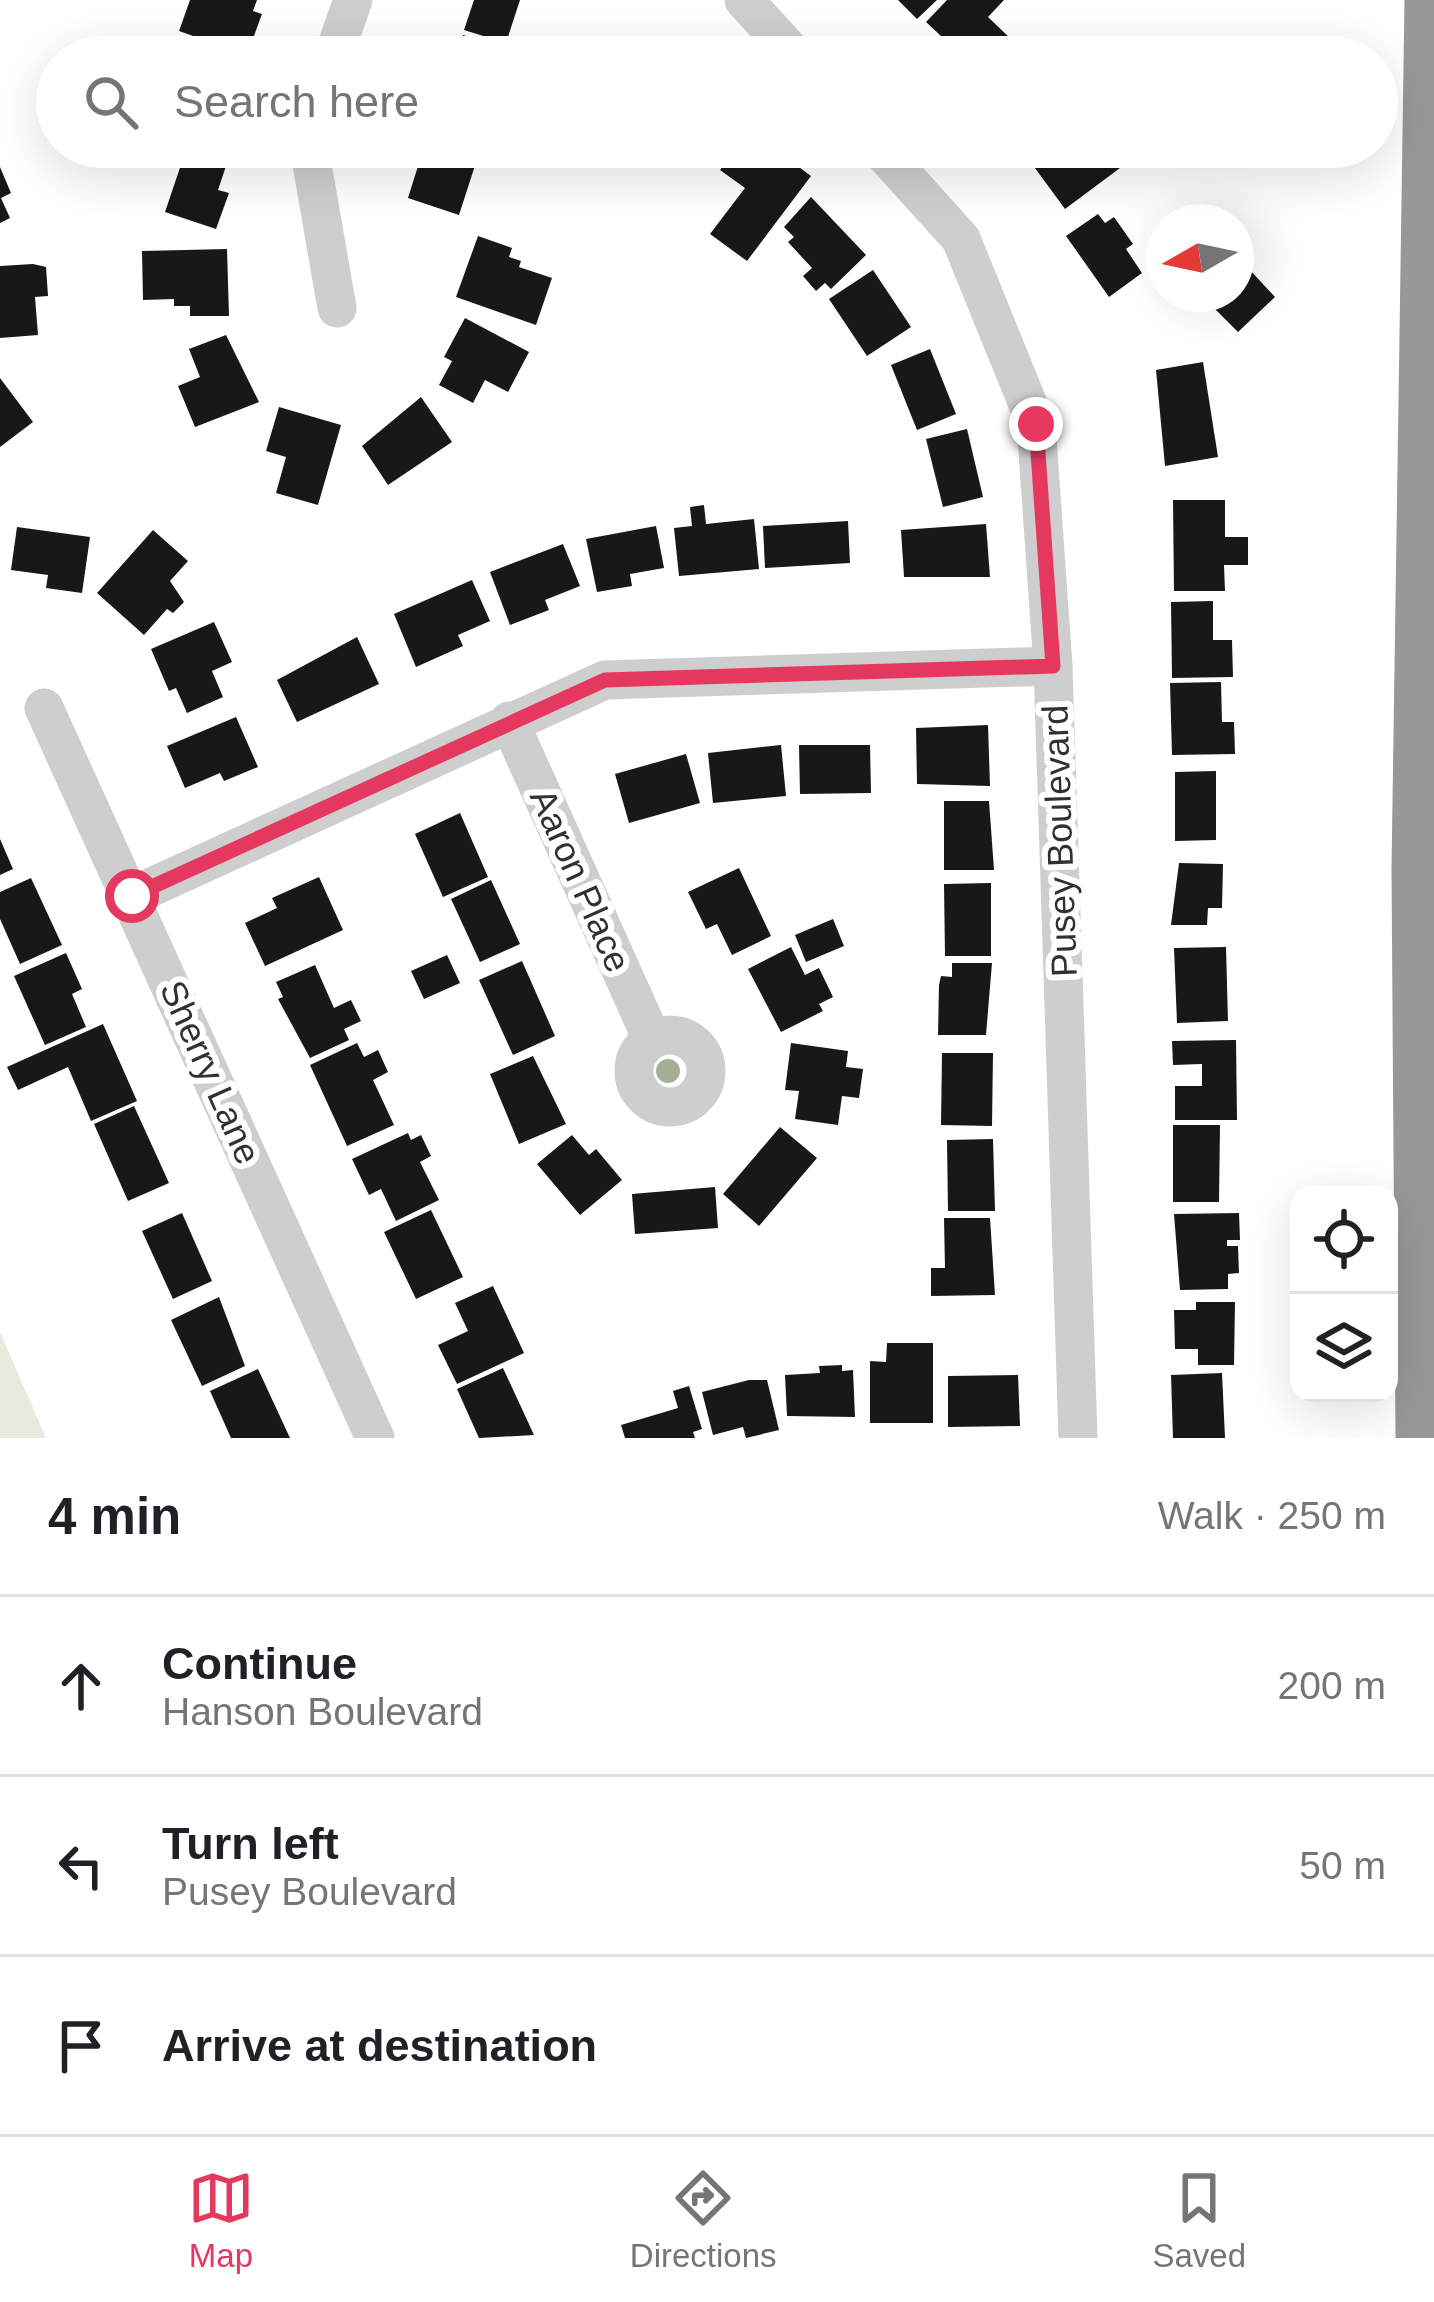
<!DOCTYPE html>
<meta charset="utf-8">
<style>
:root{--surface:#fff;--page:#f2f2f2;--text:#202124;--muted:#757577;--line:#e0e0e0;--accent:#e4385f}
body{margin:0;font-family:Helvetica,sans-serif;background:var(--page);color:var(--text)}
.controls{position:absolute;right:36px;bottom:36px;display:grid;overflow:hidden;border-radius:24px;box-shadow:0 12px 48px #0002}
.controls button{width:108px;height:108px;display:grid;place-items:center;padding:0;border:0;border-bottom:3px solid var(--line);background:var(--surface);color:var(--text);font:60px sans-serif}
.compass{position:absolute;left:1146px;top:204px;width:108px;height:108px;border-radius:50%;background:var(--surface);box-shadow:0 12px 48px #0002;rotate:261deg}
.stop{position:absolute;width:36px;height:36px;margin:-27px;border:9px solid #e4385f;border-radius:50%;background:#fff}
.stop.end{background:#e4385f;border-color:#fff;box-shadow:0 3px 12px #0008}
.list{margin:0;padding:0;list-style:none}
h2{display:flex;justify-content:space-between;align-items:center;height:156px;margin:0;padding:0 48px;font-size:51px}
h2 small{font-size:39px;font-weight:400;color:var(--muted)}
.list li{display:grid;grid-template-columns:78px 1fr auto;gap:36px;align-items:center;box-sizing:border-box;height:180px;padding:0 48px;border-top:3px solid var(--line)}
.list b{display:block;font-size:45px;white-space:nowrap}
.list p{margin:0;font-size:39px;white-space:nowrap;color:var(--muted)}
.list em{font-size:39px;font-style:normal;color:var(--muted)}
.icon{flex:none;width:66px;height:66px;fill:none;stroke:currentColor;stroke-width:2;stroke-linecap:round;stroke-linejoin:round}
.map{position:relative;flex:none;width:1434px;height:1438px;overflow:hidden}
.search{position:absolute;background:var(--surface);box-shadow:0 12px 48px #0002;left:36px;right:36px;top:36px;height:132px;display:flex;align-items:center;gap:30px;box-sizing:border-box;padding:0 42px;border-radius:66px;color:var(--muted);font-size:45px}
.sheet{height:696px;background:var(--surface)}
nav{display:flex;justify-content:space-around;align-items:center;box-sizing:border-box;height:168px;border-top:3px solid var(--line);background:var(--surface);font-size:33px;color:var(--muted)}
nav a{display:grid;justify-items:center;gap:6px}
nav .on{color:var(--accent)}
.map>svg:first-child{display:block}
.green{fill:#e6ebdd}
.building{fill:#181818}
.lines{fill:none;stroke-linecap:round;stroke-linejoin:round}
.minor{stroke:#cecece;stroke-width:39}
.highway{stroke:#989898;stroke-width:57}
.tree{fill:#a5af95}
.route{stroke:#e4385f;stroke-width:15}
.labels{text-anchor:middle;stroke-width:12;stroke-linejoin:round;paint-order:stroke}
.street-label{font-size:36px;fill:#313131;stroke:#fff}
</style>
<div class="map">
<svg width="1434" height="1438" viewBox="0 0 1434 1438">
<rect width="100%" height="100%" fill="#fff"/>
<polygon class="green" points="0,1332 46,1438 0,1438"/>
<g class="building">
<polygon points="190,0 257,0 253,11 262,14 247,55 179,31"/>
<polygon points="474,0 520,0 506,43 464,30"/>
<polygon points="898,0 937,0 917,19"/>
<polygon points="947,0 1004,0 988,17 1012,40 995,57 974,57 962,46 957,51 926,22"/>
<polygon points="463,35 499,47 496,57 456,57"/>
<polygon points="599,37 653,56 653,57 592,57"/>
<polygon points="1032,38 1048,57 1009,57"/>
<polygon points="187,147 229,157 218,190 229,193 216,229 165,212"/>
<polygon points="424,147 481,147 459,215 408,198"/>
<polygon points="691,147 724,147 716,161"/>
<polygon points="738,147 772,147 811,176 747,261 710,234 745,188 720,170"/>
<polygon points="1032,147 1066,149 1130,147 1113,159 1120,168 1065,209 1024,153"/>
<polygon points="0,167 11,193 1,198 10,218 0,223"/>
<polygon points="811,197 866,255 831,289 825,283 816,291 803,276 812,268 788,242 794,237 784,227"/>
<polygon points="1098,214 1105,223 1114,217 1133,244 1126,249 1142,273 1109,297 1066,236"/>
<polygon points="478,236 512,248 509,257 521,261 519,267 552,278 536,325 456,297"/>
<polygon points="227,249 229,316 190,316 190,306 174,306 174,299 143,300 142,251"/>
<polygon points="33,264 46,267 48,296 35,297 38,335 0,338 0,266"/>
<polygon points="1249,269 1275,297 1238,332 1211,305 1223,294 1236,294 1236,281"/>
<polygon points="873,270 911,327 867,356 829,299"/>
<polygon points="465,318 529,352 508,392 485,380 473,403 439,385 452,361 444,357"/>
<polygon points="226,335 259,402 195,427 178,386 200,377 189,349"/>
<polygon points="930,349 956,414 917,430 891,365"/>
<polygon points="1203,362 1218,457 1165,466 1156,370"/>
<polygon points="0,378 33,422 0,447"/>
<polygon points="421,397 452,442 388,485 362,446"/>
<polygon points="279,407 341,425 318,505 276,493 286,457 266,451"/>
<polygon points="967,429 983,497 943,507 926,439"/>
<polygon points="1173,500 1225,500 1225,537 1248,537 1248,565 1224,565 1225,591 1174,591"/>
<polygon points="704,505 706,524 754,519 759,569 679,576 674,528 692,526 690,507"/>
<polygon points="848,521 850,563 765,568 763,526"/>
<polygon points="986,524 990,577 904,577 901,530"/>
<polygon points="656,526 664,568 630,574 632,586 597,592 586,539"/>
<polygon points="17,527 90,537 82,593 46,588 48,575 11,570"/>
<polygon points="153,530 188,561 170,581 184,602 173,613 167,609 144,635 97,593"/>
<polygon points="563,544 580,586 545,600 549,610 510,625 490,572"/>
<polygon points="472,580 490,621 458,635 463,646 416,667 394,614"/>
<polygon points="1213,601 1213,640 1232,640 1233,677 1172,678 1171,602"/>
<polygon points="214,622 232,662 212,671 223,697 187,713 176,688 169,691 151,649"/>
<polygon points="357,637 379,684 297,722 277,680"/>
<polygon points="1221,682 1222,722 1234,722 1235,754 1172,755 1170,683"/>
<polygon points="236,717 258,767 224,781 220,773 185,788 167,746"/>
<polygon points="988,725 990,786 917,784 916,728"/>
<polygon points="781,745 786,796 713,803 708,753"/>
<polygon points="799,745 870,745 871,793 800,794"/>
<polygon points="686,754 700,803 629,823 615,774"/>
<polygon points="1216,771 1216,840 1175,841 1175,772"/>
<polygon points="944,801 989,801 994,870 944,870"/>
<polygon points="460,813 488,877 443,897 415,834"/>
<polygon points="0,839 13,869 0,875"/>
<polygon points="1179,863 1223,864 1222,908 1208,908 1207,925 1171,925"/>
<polygon points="739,868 771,936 732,955 717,924 706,929 688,892"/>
<polygon points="319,877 343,930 265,966 245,923 277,908 272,898"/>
<polygon points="31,878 62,945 20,964 0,919 0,892"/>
<polygon points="491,880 520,944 480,962 451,899"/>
<polygon points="991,883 991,956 945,956 944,884"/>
<polygon points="833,919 844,946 806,962 795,935"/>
<polygon points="791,947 805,975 819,968 833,997 819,1004 823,1011 781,1032 748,969"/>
<polygon points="1226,947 1228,1021 1177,1023 1174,948"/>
<polygon points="66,953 82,989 72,994 86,1027 45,1045 14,976"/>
<polygon points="447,955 460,983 424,999 411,971"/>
<polygon points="522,961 555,1036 513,1055 479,980"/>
<polygon points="952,963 992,963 986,1035 938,1035 939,985 941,976 952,977"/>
<polygon points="315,965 334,1008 351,1000 361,1021 344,1029 349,1040 310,1058 278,999 283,997 276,982"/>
<polygon points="103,1024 137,1101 91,1121 68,1067 18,1090 7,1067"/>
<polygon points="1236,1040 1237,1120 1175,1120 1175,1086 1202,1086 1202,1064 1173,1065 1172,1041"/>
<polygon points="357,1043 364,1057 378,1050 388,1072 373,1080 394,1125 347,1146 310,1065"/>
<polygon points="791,1043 848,1051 846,1067 863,1069 859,1098 842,1096 838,1125 795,1119 799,1091 785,1090"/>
<polygon points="942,1053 993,1053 992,1126 941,1125"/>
<polygon points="533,1056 566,1124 519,1144 490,1074"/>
<polygon points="134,1106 169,1183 128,1201 94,1124"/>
<polygon points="1173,1125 1220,1125 1219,1202 1173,1202"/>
<polygon points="780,1127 817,1158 759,1226 723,1194"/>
<polygon points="408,1133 411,1140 421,1135 431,1156 420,1162 439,1200 396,1221 381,1189 369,1195 352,1159"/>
<polygon points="572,1135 589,1155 596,1149 622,1180 580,1215 537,1164"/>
<polygon points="993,1139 995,1211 948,1211 947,1140"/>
<polygon points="715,1187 718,1228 635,1234 632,1194"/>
<polygon points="431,1210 463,1277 416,1299 384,1232"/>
<polygon points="182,1213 212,1281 173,1299 142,1231"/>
<polygon points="1239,1213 1240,1240 1227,1240 1227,1246 1238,1246 1239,1273 1228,1274 1228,1289 1180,1290 1174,1214"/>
<polygon points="944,1218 990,1218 995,1295 931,1296 931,1268 945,1268"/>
<polygon points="493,1286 524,1353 457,1384 438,1345 468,1331 455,1303"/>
<polygon points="219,1297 245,1366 202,1386 171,1320"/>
<polygon points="1196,1302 1235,1302 1234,1365 1198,1365 1198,1349 1175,1349 1174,1310 1196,1310"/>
<polygon points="887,1343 933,1343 933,1423 870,1423 870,1361 886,1362"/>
<polygon points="842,1365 842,1371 853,1370 855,1417 787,1416 785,1375 820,1373 819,1366"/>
<polygon points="503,1368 534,1435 479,1438 457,1389"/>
<polygon points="258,1369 290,1438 231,1438 210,1391"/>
<polygon points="1222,1373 1225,1438 1173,1438 1171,1375"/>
<polygon points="1018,1375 1020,1426 948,1427 948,1376"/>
<polygon points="749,1380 767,1380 779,1430 746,1438 743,1427 713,1435 702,1392"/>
<polygon points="689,1386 702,1429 693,1432 695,1438 625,1438 621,1425 678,1408 673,1391"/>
</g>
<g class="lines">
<g class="minor">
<polyline points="744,0 796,57"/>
<polyline points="333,57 353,0"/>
<polyline points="309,147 337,308"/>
<polyline points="878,147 961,239 1036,424 1053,666 1078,1438"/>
<polyline points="44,708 375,1438"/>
<polyline points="509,721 652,1039"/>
<polyline points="132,896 605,680 1053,666"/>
<circle cx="670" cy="1071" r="36"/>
</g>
<polyline class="highway" points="1424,1438 1420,868 1433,0"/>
</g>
<circle class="tree" cx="668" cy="1071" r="12"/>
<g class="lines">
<polyline class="route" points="132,896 605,680 1053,666 1036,424"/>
</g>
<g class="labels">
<g class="street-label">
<text transform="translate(1059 841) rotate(-92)" y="13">Pusey Boulevard</text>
<text transform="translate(581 880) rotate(66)" y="13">Aaron Place</text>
<text transform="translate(211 1072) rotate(66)" y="13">Sherry Lane</text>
</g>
</g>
</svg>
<div class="controls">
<button><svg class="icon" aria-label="locate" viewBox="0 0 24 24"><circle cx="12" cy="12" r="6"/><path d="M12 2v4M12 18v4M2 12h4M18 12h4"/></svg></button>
<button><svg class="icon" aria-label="layers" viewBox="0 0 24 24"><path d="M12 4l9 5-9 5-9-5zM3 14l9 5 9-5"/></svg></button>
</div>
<svg class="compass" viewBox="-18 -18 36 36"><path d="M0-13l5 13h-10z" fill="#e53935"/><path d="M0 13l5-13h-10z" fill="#757577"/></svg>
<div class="stop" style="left:132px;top:896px"></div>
<div class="stop end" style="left:1036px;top:424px"></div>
<div class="search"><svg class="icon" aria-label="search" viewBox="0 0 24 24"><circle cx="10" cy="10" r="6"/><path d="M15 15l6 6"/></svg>Search here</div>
</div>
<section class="sheet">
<h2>4 min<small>Walk · 250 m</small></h2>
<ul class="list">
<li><svg class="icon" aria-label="ahead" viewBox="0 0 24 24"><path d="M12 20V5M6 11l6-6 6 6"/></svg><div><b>Continue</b><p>Hanson Boulevard</p></div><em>200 m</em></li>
<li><svg class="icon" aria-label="left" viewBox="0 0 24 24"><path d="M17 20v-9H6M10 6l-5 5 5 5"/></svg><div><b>Turn left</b><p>Pusey Boulevard</p></div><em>50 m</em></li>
<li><svg class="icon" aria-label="arrive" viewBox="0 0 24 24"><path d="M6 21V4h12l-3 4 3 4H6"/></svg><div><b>Arrive at destination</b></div></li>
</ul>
</section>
<nav>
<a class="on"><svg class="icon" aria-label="map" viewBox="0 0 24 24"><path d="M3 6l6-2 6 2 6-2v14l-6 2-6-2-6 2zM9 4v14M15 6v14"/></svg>Map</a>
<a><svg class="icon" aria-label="directions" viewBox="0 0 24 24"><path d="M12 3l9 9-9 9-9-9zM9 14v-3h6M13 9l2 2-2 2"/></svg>Directions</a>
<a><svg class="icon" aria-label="saved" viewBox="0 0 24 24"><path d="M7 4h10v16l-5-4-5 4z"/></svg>Saved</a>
</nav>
